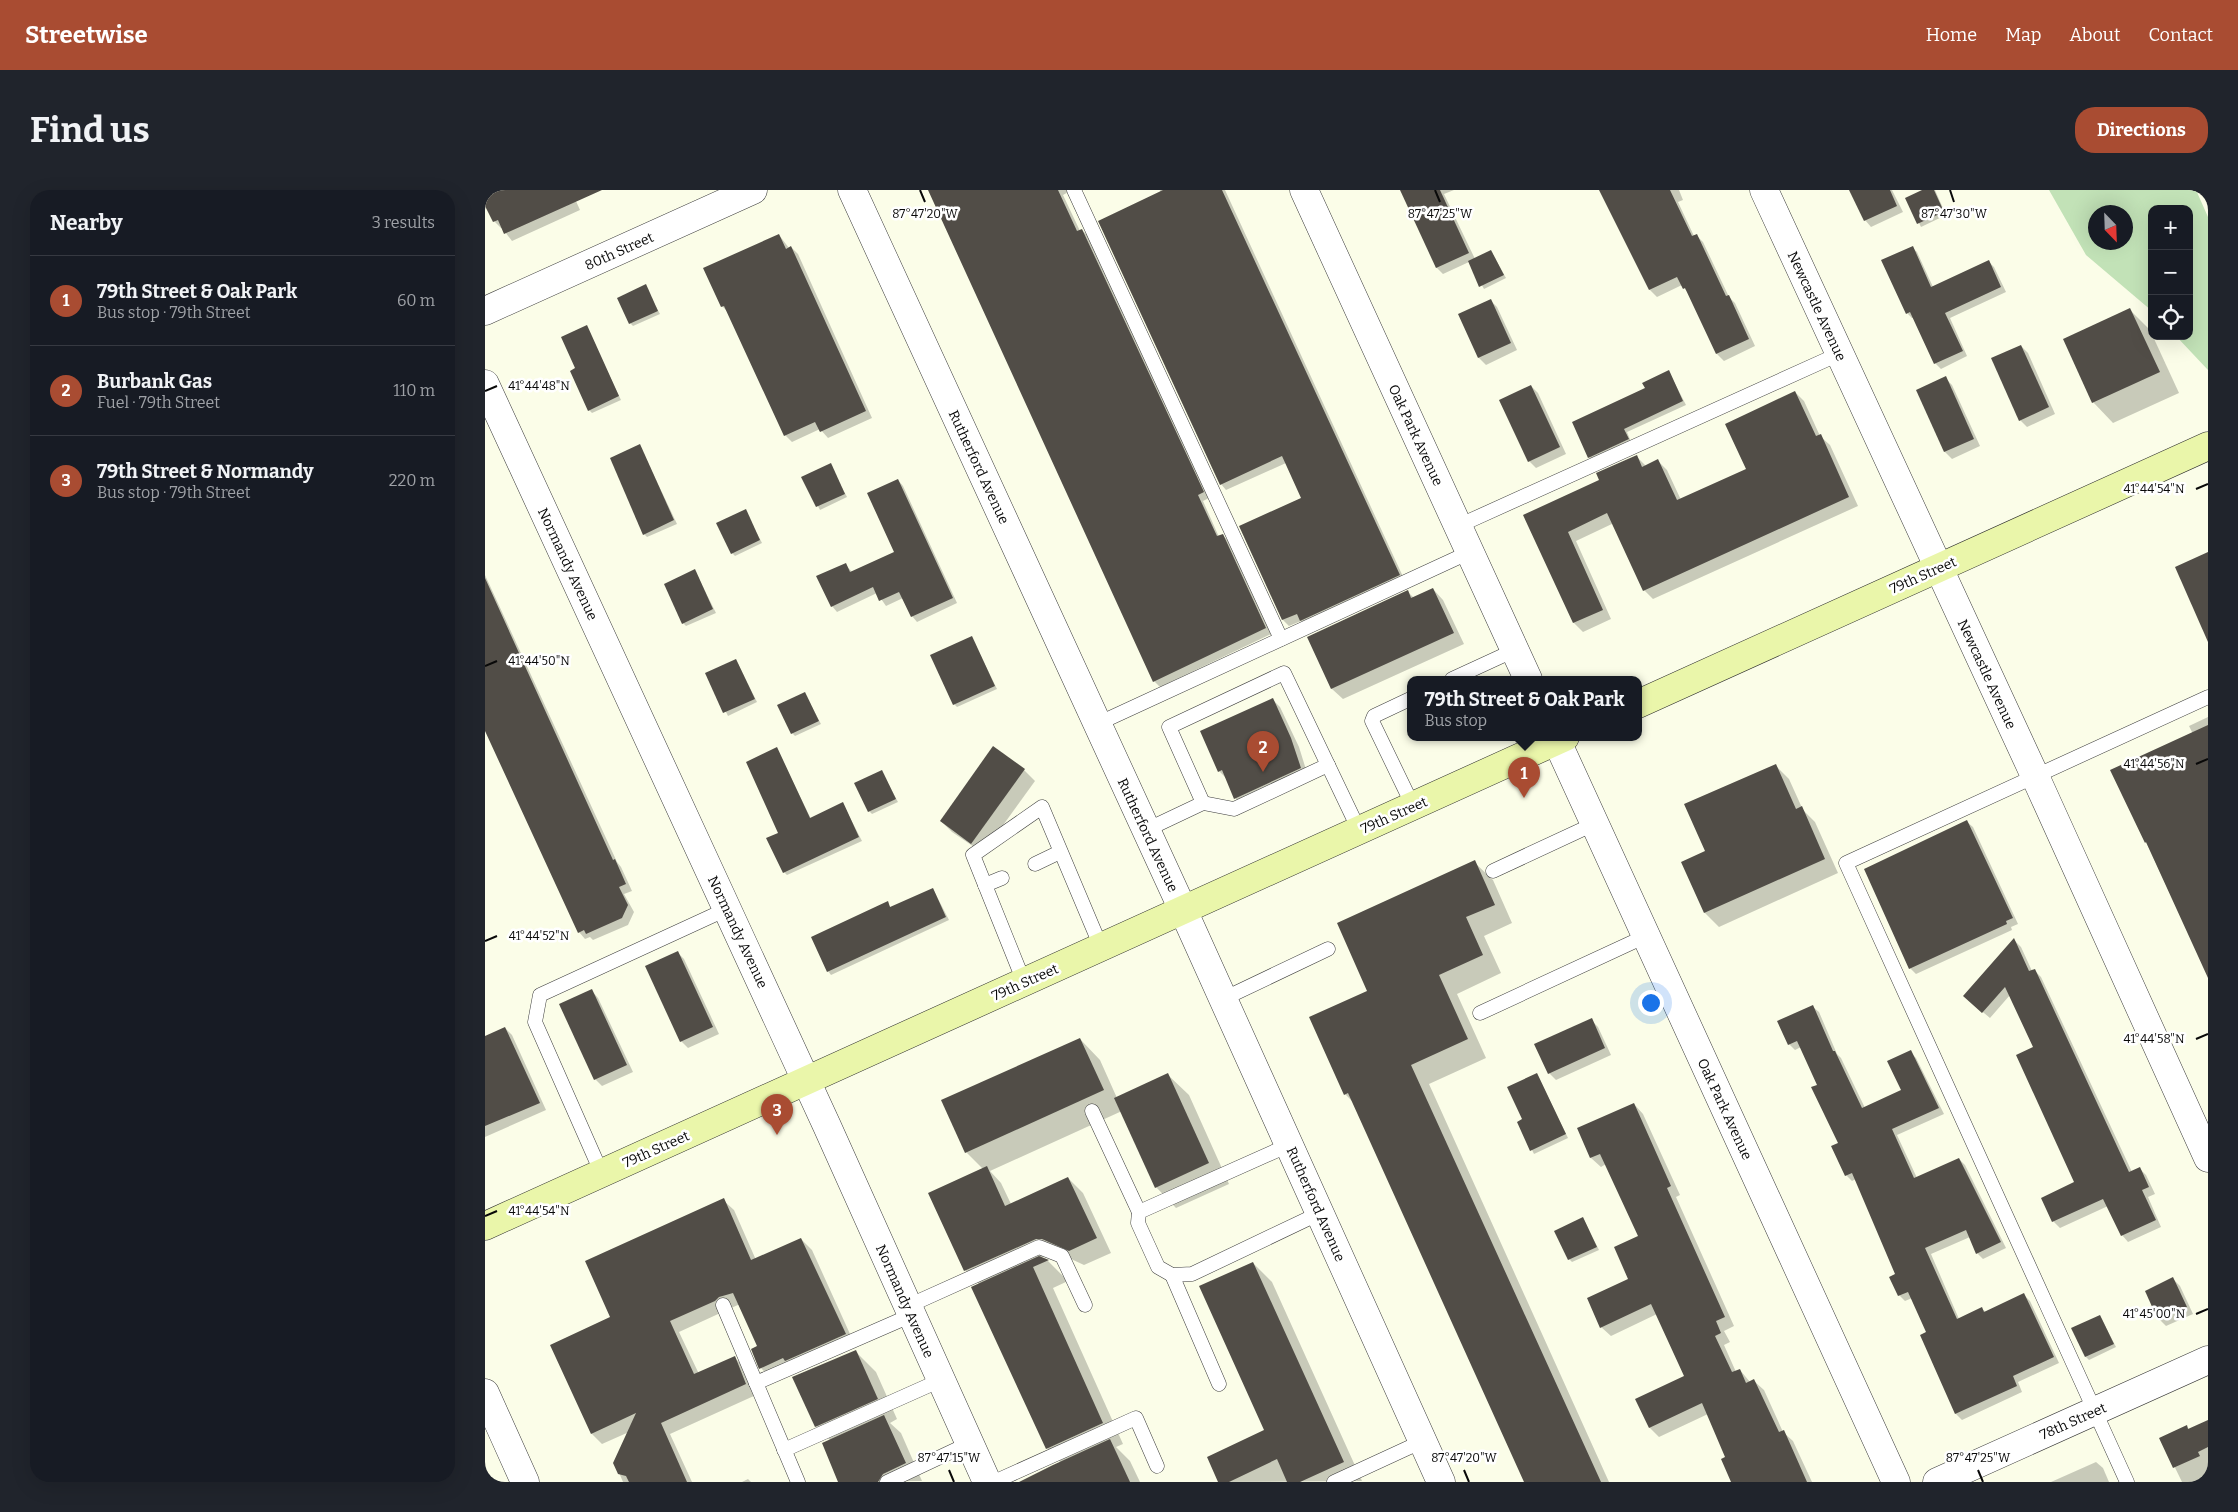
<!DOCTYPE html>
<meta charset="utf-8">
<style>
:root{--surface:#171b24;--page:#20242c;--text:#f1f3f6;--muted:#9ea1a6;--line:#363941;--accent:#a94c32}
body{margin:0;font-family:Bitter,serif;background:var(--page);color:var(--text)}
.controls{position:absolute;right:15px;top:15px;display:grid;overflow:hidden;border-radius:10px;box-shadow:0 5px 20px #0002}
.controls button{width:45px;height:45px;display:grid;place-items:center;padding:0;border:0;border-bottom:1px solid var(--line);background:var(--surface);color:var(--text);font:25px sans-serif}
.compass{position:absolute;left:1603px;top:15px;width:45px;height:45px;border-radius:50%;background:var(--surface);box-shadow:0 5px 20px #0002;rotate:157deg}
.you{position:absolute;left:1165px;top:812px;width:18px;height:18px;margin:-12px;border:4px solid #fff;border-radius:50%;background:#1a73e8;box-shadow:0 0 0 8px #1a73e833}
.badge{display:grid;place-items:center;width:32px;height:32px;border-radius:50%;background:var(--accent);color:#fff;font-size:16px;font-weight:700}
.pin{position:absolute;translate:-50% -41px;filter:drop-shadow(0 1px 2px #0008)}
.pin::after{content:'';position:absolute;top:26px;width:18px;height:15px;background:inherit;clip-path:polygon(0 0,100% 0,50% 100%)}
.popup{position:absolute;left:922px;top:486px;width:235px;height:65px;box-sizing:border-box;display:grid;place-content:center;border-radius:10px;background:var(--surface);filter:drop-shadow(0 1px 4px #0005);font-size:16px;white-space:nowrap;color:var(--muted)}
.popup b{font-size:19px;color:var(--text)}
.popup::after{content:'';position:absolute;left:50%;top:100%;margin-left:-10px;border:10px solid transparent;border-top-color:var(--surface)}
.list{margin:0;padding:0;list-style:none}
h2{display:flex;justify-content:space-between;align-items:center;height:65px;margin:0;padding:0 20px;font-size:21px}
h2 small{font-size:16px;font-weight:400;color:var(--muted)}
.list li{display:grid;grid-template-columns:32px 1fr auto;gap:15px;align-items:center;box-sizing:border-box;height:90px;padding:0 20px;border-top:1px solid var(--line)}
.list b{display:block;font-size:19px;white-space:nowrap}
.list p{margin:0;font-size:16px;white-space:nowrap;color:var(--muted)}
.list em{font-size:16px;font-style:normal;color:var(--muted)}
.icon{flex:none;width:28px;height:28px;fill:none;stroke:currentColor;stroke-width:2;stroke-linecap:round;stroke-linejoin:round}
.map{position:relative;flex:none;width:1723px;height:1292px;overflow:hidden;border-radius:20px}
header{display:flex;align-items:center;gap:30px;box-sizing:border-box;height:70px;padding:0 25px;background:var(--accent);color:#fff}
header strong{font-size:24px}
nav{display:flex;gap:28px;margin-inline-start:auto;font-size:18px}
.intro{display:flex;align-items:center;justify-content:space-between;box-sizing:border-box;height:120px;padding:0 30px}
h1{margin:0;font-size:35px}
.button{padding:12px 22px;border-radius:20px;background:var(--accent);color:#fff;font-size:18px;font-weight:700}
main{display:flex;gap:30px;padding:0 30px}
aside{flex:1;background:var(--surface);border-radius:20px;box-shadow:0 5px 20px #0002}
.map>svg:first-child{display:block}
.green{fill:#c2e2b7;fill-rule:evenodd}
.shadow{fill:#0003}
.building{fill:#514d47}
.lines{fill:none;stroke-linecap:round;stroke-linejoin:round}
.service-casing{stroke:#3c3c3c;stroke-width:15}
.minor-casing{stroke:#3c3c3c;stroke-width:29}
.secondary-casing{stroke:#2b2b2b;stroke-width:29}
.service{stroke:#fff;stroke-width:14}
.minor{stroke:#fff;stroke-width:28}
.secondary{stroke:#eaf6aa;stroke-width:28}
.ticks{fill:none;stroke:#090909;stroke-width:2}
.labels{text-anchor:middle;stroke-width:5;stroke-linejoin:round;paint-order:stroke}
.street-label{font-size:14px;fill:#090909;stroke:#fff}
.ticks-label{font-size:12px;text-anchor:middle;fill:#090909;stroke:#fff;stroke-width:5;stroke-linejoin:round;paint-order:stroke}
</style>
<header>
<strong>Streetwise</strong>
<nav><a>Home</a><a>Map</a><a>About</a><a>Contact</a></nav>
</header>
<div class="intro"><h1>Find us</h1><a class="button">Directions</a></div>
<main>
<aside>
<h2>Nearby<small>3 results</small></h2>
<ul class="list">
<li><span class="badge">1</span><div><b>79th Street &amp; Oak Park</b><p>Bus stop · 79th Street</p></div><em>60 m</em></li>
<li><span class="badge">2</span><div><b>Burbank Gas</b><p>Fuel · 79th Street</p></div><em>110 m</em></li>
<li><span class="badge">3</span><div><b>79th Street &amp; Normandy</b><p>Bus stop · 79th Street</p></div><em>220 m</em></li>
</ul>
</aside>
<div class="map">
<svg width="1723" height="1292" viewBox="0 0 1723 1292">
<rect width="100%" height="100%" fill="#fbfde8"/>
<path class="green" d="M1564,0H1711L1723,27V180L1691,146H1704V19H1667V121L1601,65ZM1610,22H1640V52H1610Z"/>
<g class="shadow">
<polygon points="0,0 86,0 95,20 27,51 17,38 16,38 9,31 0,13"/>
<polygon points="444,0 587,0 578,5 595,41 597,40 603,46 724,308 718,311 734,347 738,345 743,351 786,444 675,497 669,491"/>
<polygon points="675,0 740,0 920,391 822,436 816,431 804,436 798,430 755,337 817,308 801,273 741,300 736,294"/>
<polygon points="917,0 969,0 959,4 990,69 1006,61 1021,88 999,99 984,72 958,84 952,78"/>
<polygon points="1116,0 1194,0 1198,10 1193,12 1209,46 1211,45 1218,52 1244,107 1250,113 1270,156 1239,171 1232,164 1204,104 1197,95 1172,107 1165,100"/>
<polygon points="1366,0 1407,0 1418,22 1386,37 1380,30"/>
<polygon points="1440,0 1450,0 1461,25 1436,37 1422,9"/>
<polygon points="294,45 304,58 306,57 313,64 387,228 343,248 335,239 307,252 300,245 244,123 237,116"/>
<polygon points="1427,57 1432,62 1448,97 1504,72 1509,77 1521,102 1465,128 1482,166 1456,179 1450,173 1429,128 1427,128 1422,123"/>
<polygon points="160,96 175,124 148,136 145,133"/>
<polygon points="1005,110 1012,117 1032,160 1001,175 994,168 974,125"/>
<polygon points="1645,120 1665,140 1694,203 1628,233 1608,212"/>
<polygon points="101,136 136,210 107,223 104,220 92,179"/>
<polygon points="1536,156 1543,163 1570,224 1542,237 1535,230"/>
<polygon points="1184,182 1201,215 1142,242 1146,252 1108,270 1104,267 1161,199"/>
<polygon points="1460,188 1467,195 1495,256 1467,269 1460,262 1433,200"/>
<polygon points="1046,196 1053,203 1081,264 1051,278 1044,271"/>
<polygon points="1310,202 1319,211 1335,246 1345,255 1373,316 1168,409 1159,400 1129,333 1091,351 1126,429 1098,442 1089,433 1040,326 1116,291 1151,266 1161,276 1173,271 1182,280 1196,310 1263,279"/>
<polygon points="155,256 192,334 162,347 159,344"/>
<polygon points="345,275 362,307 335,320 318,288"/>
<polygon points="413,290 418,296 472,413 432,432 427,426 418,408 401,416 392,403 352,422 347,416 360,374 367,382 411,363"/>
<polygon points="260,321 277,353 250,366 247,363"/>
<polygon points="210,381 231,423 201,436 198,433"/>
<polygon points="0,385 132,672 136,677 147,701 139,704 149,722 143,735 108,750 105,747 100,749 94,742 0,536"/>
<polygon points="948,399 958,410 979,454 858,509 847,499 824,447 923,402 929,408"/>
<polygon points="487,448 512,499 472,517 469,514"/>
<polygon points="251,470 272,512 243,526 222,484"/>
<polygon points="320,504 336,534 310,546 307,543"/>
<polygon points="787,509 795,517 814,557 823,586 758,616 750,608 742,589 734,581"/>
<polygon points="1723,527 1723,784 1627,580 1708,544 1704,536"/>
<polygon points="292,559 326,629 358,614 377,651 302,685 299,682 295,643"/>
<polygon points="1290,575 1304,589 1318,620 1330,632 1353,683 1234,737 1220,723 1221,662"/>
<polygon points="539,580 550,591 498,663 467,642 456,631"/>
<polygon points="397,582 413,612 387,624 384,621"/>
<polygon points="1482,632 1488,637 1533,734 1526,737 1527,740 1431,784 1425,778"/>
<polygon points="989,672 1008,690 1027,733 999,746 1016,783 972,804 1001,868 944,894 1124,1292 1041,1292 869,913 860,904 826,828 884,802"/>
<polygon points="448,699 464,730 346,785 343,781 328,748 402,713 406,718"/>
<polygon points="1529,750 1536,757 1547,781 1549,780 1556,787 1647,982 1655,979 1661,985 1670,1004 1663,1007 1676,1037 1643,1052 1637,1045 1623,1016 1575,1038 1568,1031 1591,993 1550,858 1525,805 1505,828 1487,813"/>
<polygon points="192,762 199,769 234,844 203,858 196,851"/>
<polygon points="106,800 113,808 148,882 117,896 110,889"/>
<polygon points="1328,817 1334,822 1352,864 1356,868 1380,918 1417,901 1425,862 1431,868 1459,924 1412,945 1432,988 1474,969 1480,975 1521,1058 1498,1069 1492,1063 1485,1047 1446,1064 1474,1129 1497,1119 1501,1122 1539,1105 1545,1111 1574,1173 1533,1192 1537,1202 1477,1230 1471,1224 1443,1143 1427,1108 1420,1111 1414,1105 1412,1085 1371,989 1367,991 1361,985 1354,954 1334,895 1316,857 1310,860 1304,854"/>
<polygon points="1106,830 1113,837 1126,865 1071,890 1064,883"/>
<polygon points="20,838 27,845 61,920 0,947 0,847"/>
<polygon points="595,849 615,870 632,908 683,885 704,905 744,994 691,1018 671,997 637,921 505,981 516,993 526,1014 583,988 598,1003 626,1063 599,1075 573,1063 566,1063 555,1068 563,1071 583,1091 568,1098 638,1254 631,1257 645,1271 655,1292 577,1292 577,1274 562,1258 495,1095 480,1080 498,979 481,962"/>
<polygon points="1052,884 1083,948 1049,964 1033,932 1039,930"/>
<polygon points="1149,914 1158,924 1195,1005 1191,1007 1249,1136 1239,1141 1245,1152 1239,1155 1251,1182 1255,1180 1265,1192 1269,1191 1279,1200 1298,1242 1308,1251 1327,1292 1247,1292 1242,1267 1223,1224 1174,1247 1165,1238 1152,1209 1200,1187 1172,1124 1126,1146 1116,1137 1145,1090 1155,1047 1121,974 1116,977 1106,968 1094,939"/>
<polygon points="238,1010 249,1020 271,1070 316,1049 327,1060 370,1155 286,1189 276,1178 274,1157 255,1114 194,1142 214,1184 250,1168 260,1178 271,1205 185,1244 207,1292 138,1292 130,1273 144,1242 117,1254 107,1244 127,1128"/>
<polygon points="1098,1028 1114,1060 1087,1072 1084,1069"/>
<polygon points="768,1073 787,1092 877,1291 735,1292 781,1241"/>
<polygon points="1688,1089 1695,1096 1708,1124 1681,1136 1674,1129"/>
<polygon points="1615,1126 1631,1157 1604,1170 1601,1167"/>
<polygon points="370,1161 391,1182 412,1229 405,1233 416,1243 437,1291 356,1292 345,1250 331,1236"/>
<polygon points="1723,1231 1723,1292 1697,1292 1676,1249 1702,1237 1705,1240"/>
<polygon points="1611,1272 1618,1278 1624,1292 1566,1292"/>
<polygon points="263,1289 266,1292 257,1292"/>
</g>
<g class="building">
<polygon points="0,0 117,0 19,44 13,30 8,32 0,16"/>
<polygon points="443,0 573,0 592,41 597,39 719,302 713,305 732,346 738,344 781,438 668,492"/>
<polygon points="678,0 737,0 915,385 815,431 812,424 797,430 754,336 816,308 797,266 735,295 613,31"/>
<polygon points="915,0 955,0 984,63 951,78"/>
<polygon points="1114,0 1185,0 1207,46 1212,44 1241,106 1244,105 1264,149 1231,164 1200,98 1198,99 1192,87 1164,100"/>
<polygon points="1364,0 1405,0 1412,16 1379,31"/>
<polygon points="1437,0 1449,0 1459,22 1432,34 1420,8"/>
<polygon points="294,44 301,59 306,56 381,221 335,242 330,232 299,246 239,116 236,117 218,78"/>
<polygon points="1428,56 1446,97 1504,70 1516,97 1460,123 1478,161 1449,174 1425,122 1421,124 1396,70"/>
<polygon points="1006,60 1019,85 994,97 983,71"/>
<polygon points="161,94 173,121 144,134 132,108"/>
<polygon points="1006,109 1026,153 993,168 973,124"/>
<polygon points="1645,118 1675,182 1607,213 1578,149"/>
<polygon points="102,135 134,206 103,221 85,181 90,178 76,147"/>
<polygon points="1536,155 1564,217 1534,231 1506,168"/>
<polygon points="1184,180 1198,211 1139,239 1144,249 1103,268 1087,232 1160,198 1157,193"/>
<polygon points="1461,186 1489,249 1459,262 1431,200"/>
<polygon points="1046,195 1075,257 1043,272 1014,210"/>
<polygon points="1310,201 1331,246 1336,244 1364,307 1158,401 1122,323 1083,342 1118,420 1088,433 1038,325 1114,290 1111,283 1152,265 1157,277 1173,269 1192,310 1261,279 1240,234"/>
<polygon points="155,254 189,330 158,345 125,268"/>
<polygon points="346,273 360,304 331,317 316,287"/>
<polygon points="413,289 468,408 426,427 414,402 394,411 388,397 346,417 331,386 361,373 365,382 409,362 382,303"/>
<polygon points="261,319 275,350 246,364 231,333"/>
<polygon points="1723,362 1723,452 1690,377"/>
<polygon points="210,379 228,419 197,434 179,394"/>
<polygon points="0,388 128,670 130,669 141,694 134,697 143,715 137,728 101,744 99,740 93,743 0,541"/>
<polygon points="948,398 969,443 846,499 822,447 923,400 926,408"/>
<polygon points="487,446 510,496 468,515 445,465"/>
<polygon points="251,469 270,509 238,523 220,483"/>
<polygon points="320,502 334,531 306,544 292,515"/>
<polygon points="788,508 806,548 816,578 749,609 737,580 733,582 715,541"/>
<polygon points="1723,535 1723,788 1661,652 1660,653 1625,580"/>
<polygon points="508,556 540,579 486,654 455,631"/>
<polygon points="292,557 325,628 358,612 374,647 298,683 281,648 293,643 261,572"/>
<polygon points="1291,574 1311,619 1317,616 1340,669 1219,723 1196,672 1220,661 1199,614"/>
<polygon points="397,580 411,609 383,622 369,593"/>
<polygon points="1482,630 1528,728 1521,731 1522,734 1424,779 1379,679"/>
<polygon points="990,670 1010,715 981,727 998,765 954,785 983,849 926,875 1116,1292 1039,1292 863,903 859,905 824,827 882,801 852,733"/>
<polygon points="448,698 461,727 342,782 326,747 403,711 405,717"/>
<polygon points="1529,748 1544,781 1550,779 1644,982 1655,977 1664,997 1657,1000 1671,1030 1636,1046 1618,1009 1567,1032 1556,1008 1589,992 1531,865 1548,857 1520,797 1497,823 1478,806"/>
<polygon points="193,761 228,837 195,852 160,776"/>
<polygon points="107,799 142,875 109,890 74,814"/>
<polygon points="1328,815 1348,861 1350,861 1377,918 1416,900 1402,871 1426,860 1454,918 1407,939 1429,988 1474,968 1516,1052 1491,1064 1481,1040 1440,1058 1472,1129 1497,1117 1499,1122 1539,1103 1569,1167 1528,1186 1532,1196 1470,1224 1435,1145 1441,1142 1423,1102 1413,1106 1404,1087 1410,1084 1367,983 1360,986 1346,956 1353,953 1326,897 1332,895 1312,851 1303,855 1292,831"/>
<polygon points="1107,828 1120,858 1063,884 1049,854"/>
<polygon points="20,837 55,913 0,936 0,846"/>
<polygon points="595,848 619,900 480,963 456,910"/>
<polygon points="683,883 724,973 670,998 629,908"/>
<polygon points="1052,883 1081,944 1045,961 1032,932 1037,929 1022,897"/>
<polygon points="1149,913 1186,996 1182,998 1240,1127 1231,1131 1236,1143 1230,1146 1247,1182 1255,1179 1261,1193 1269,1189 1294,1242 1299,1240 1322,1292 1246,1292 1236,1269 1240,1267 1217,1213 1164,1238 1150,1209 1199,1186 1166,1114 1115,1138 1102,1108 1143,1089 1129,1057 1153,1046 1115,964 1105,968 1092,938"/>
<polygon points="502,976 520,1016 583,987 612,1048 584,1061 557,1049 551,1049 479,1081 443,1003"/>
<polygon points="239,1008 266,1070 316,1048 361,1144 300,1171 298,1168 274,1179 266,1159 272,1156 248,1103 234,1107 230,1111 185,1131 209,1184 250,1166 261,1194 176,1233 202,1292 144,1292 141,1286 133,1284 128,1273 151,1223 106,1244 65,1155 125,1127 100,1071"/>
<polygon points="1098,1027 1112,1057 1083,1070 1069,1041"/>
<polygon points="554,1066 564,1070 548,1077 618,1233 561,1259 486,1097"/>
<polygon points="768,1072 859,1272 815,1292 802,1292 792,1269 744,1292 733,1292 722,1267 779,1240 714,1096"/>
<polygon points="1688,1087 1702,1117 1673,1130 1660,1101"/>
<polygon points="1615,1125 1629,1154 1600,1167 1586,1138"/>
<polygon points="371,1160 393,1209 330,1237 307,1187"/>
<polygon points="399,1225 421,1273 398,1284 393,1292 353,1292 337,1253"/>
<polygon points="1723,1230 1723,1257 1713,1262 1715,1266 1688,1278 1674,1248 1702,1235 1703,1239"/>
<polygon points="625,1249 645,1292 534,1292 568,1275"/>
</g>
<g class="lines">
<g class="service-casing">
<g id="service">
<polyline points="589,0 796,449"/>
<polyline points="973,336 1354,164"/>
<polyline points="967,489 1030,460"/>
<polyline points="925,509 889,526 887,531 928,616"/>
<polyline points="612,534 985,362"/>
<polyline points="718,613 749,619 843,575"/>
<polyline points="661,640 718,613 684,537 799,483 874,640"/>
<polyline points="550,674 575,662"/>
<polyline points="1008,681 1109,634"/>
<polyline points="500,695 517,688"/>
<polyline points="539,792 488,665 557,617 616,757"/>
<polyline points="738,809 843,759"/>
<polyline points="995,823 1161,746"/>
<polyline points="607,921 654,1022"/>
<polyline points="804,955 654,1022 653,1033 673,1077 687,1085 707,1084 835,1023"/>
<polyline points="117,984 50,832 55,805 242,719"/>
<polyline points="687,1085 734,1194"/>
<polyline points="238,1115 313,1292"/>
<polyline points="423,1116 554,1057 577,1066 600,1115"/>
<polyline points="271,1193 427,1125"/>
<polyline points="299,1260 456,1190"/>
<polyline points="402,1292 485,1253"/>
<polyline points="509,1292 651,1228 672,1276"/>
<polyline points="849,1292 938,1251"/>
<polyline points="1642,1292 1361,673 1723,507"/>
</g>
</g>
<g class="minor-casing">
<g id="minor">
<polyline points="367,0 698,720 956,1292"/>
<polyline points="819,0 1043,489"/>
<polyline points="1279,0 1550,586 1723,968"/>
<polyline points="0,121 268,0"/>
<polyline points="0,194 342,936 502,1292"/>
<polyline points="1070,547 1411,1292"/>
<polyline points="0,1203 40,1292"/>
<polyline points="1452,1292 1723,1170"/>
</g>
</g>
<g class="secondary-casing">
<g id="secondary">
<polyline points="1153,514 1723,256"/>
<polyline points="0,1036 1080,547"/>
</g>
</g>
<use href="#service" class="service"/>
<use href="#minor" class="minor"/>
<use href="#secondary" class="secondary"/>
</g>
<path class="ticks" d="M435,0L440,12M950,0L955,12M1465,0L1469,12M0,201L12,196M1711,299L1723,294M0,476L12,471M1711,574L1723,569M0,751L12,746M1711,849L1723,844M0,1026L12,1021M1711,1124L1723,1119M464,1280L469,1292M979,1280L984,1292M1493,1280L1498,1292"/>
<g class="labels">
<g class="street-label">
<text transform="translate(134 61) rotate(-24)" y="5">80th Street</text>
<text transform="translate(1332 116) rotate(65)" y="5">Newcastle Avenue</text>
<text transform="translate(931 245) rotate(65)" y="5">Oak Park Avenue</text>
<text transform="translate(494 277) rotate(65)" y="5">Rutherford Avenue</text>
<text transform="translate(83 374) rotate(65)" y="5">Normandy Avenue</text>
<text transform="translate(1438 385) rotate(-24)" y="5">79th Street</text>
<text transform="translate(1502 484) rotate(65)" y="5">Newcastle Avenue</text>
<text transform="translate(909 625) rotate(-24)" y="5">79th Street</text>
<text transform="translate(663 645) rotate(65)" y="5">Rutherford Avenue</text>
<text transform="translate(253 742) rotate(65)" y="5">Normandy Avenue</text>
<text transform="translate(540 792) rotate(-24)" y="5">79th Street</text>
<text transform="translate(1240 919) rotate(65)" y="5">Oak Park Avenue</text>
<text transform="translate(171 959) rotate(-24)" y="5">79th Street</text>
<text transform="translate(831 1014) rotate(66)" y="5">Rutherford Avenue</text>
<text transform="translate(420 1111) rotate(66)" y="5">Normandy Avenue</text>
<text transform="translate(1588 1231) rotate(-24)" y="5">78th Street</text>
</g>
</g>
<g class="ticks-label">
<text x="440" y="28">87°47'20"W</text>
<text x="955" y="28">87°47'25"W</text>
<text x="1469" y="28">87°47'30"W</text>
<text x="54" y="200">41°44'48"N</text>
<text x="1669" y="303">41°44'54"N</text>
<text x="54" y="475">41°44'50"N</text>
<text x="1669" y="578">41°44'56"N</text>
<text x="54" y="750">41°44'52"N</text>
<text x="1669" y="853">41°44'58"N</text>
<text x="54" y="1025">41°44'54"N</text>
<text x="1669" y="1128">41°45'00"N</text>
<text x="464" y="1272">87°47'15"W</text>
<text x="979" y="1272">87°47'20"W</text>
<text x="1493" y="1272">87°47'25"W</text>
</g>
</svg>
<div class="controls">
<button>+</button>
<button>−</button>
<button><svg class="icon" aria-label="locate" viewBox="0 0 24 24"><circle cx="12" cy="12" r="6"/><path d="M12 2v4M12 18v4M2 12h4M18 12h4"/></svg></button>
</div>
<svg class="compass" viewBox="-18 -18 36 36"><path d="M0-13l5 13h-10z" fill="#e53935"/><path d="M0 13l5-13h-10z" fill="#9ea1a6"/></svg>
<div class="you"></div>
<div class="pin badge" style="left:1039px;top:608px">1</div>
<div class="popup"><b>79th Street &amp; Oak Park</b>Bus stop</div>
<div class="pin badge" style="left:778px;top:582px">2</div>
<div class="pin badge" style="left:292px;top:945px">3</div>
</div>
</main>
